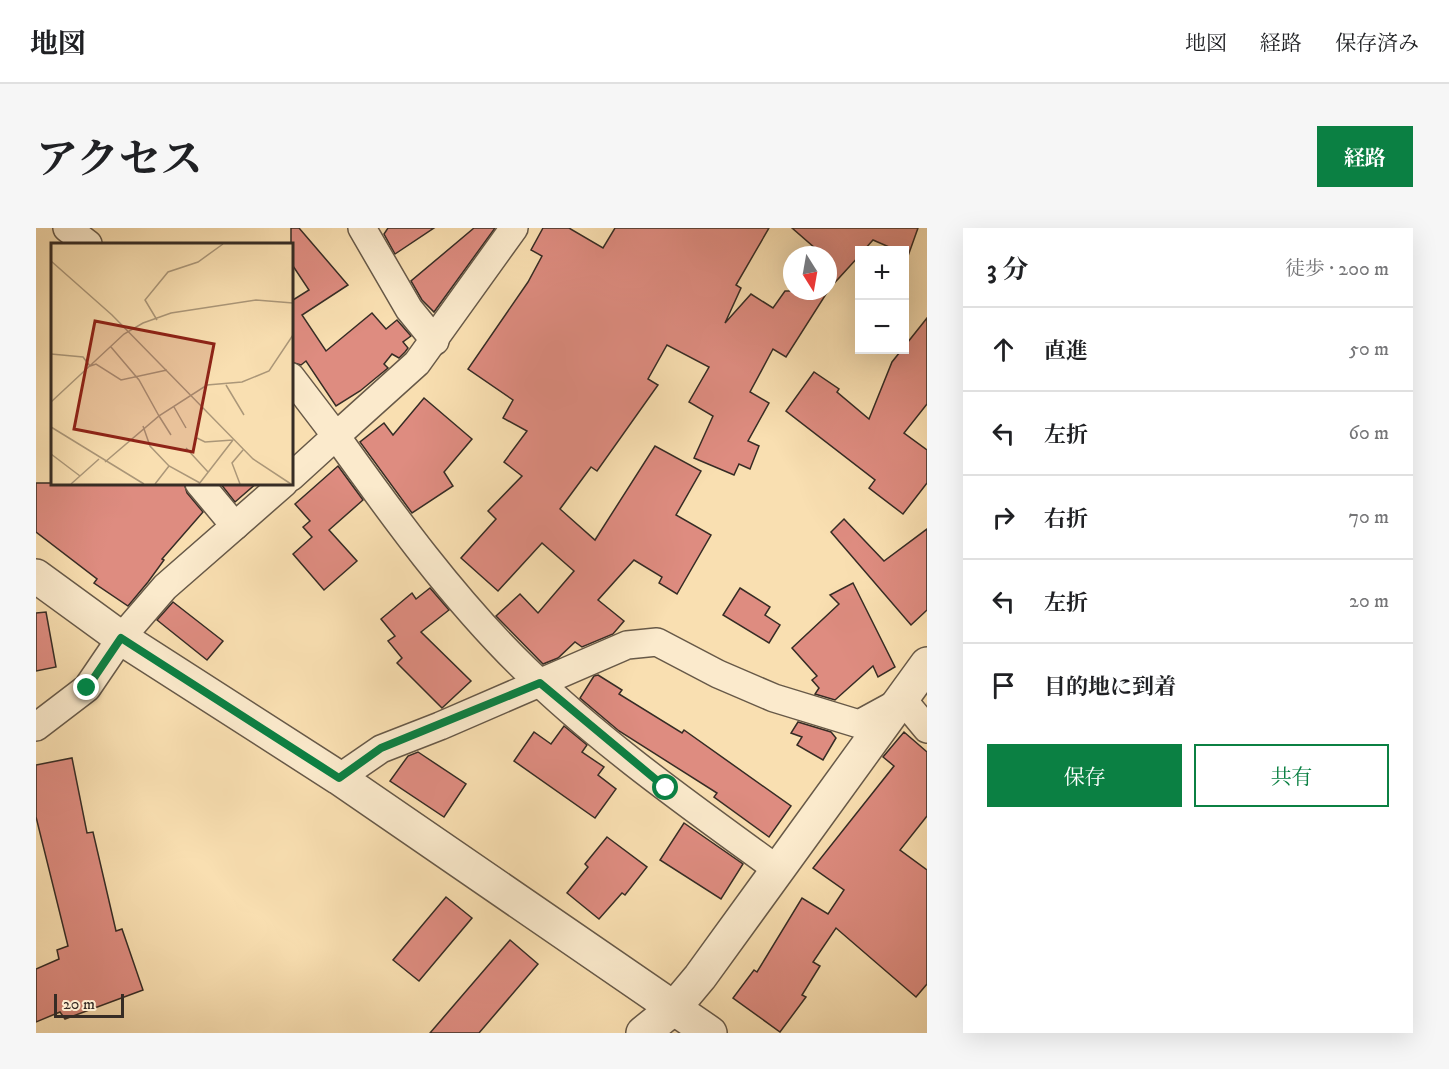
<!DOCTYPE html>
<html lang="ja">
<meta charset="utf-8">
<style>
:root{--surface:#fff;--page:#f6f6f6;--text:#202124;--muted:#757577;--line:#e0e0e0;--accent:#0b8043}
body{margin:0;font-family:"IM FELL DW Pica","Noto Serif JP",serif;background:var(--page);color:var(--text)}
.controls{position:absolute;right:18px;top:18px;display:grid;overflow:hidden;border-radius:0px;box-shadow:0 6px 24px #0002}
.controls button{width:54px;height:54px;display:grid;place-items:center;padding:0;border:0;border-bottom:2px solid var(--line);background:var(--surface);color:var(--text);font:30px sans-serif}
.compass{position:absolute;left:747px;top:18px;width:54px;height:54px;border-radius:50%;background:var(--surface);box-shadow:0 6px 24px #0002;rotate:169deg}
.scale{position:absolute;left:18px;bottom:15px;width:70px;box-sizing:border-box;padding-left:6px;border:3px solid #362c25;border-top:0;font-size:16px;line-height:21px;white-space:nowrap;color:#362c25;-webkit-text-stroke:4px #fbeacc;paint-order:stroke}
.stop{position:absolute;width:18px;height:18px;margin:-14px;border:4px solid #0b8043;border-radius:50%;background:#fff}
.stop.end{background:#0b8043;border-color:#fff;box-shadow:0 2px 6px #0008}
.list{margin:0;padding:0;list-style:none}
h2{display:flex;justify-content:space-between;align-items:center;height:78px;margin:0;padding:0 24px;font-size:26px}
h2 small{font-size:20px;font-weight:400;color:var(--muted)}
.list li{display:grid;grid-template-columns:39px 1fr auto;gap:18px;align-items:center;box-sizing:border-box;height:84px;padding:0 24px;border-top:2px solid var(--line)}
.list b{display:block;font-size:22px;white-space:nowrap}
.list em{font-size:20px;font-style:normal;color:var(--muted)}
.actions{display:flex;gap:12px;padding:18px 24px}
.actions a{flex:1;padding:14px 0;border:2px solid var(--accent);border-radius:0px;text-align:center;font-size:21px;color:var(--accent)}
.actions .main{background:var(--accent);color:#fff}
.icon{flex:none;width:33px;height:33px;fill:none;stroke:currentColor;stroke-width:2;stroke-linecap:round;stroke-linejoin:round}
.map{position:relative;flex:none;width:891px;height:805px;overflow:hidden;border-radius:0px}
header{display:flex;align-items:center;gap:36px;box-sizing:border-box;height:84px;padding:0 30px;background:var(--surface);border-bottom:2px solid var(--line)}
header strong{font-size:28px}
nav{display:flex;gap:33px;margin-inline-start:auto;font-size:21px}
.intro{display:flex;align-items:center;justify-content:space-between;box-sizing:border-box;height:144px;padding:0 36px}
h1{margin:0;font-size:42px}
.button{padding:15px 27px;border-radius:0px;background:var(--accent);color:#fff;font-size:21px;font-weight:700}
main{display:flex;gap:36px;padding:0 36px}
aside{flex:1;background:var(--surface);border-radius:0px;box-shadow:0 6px 24px #0002}
.map>svg:first-child{display:block}
.building{fill:#de8c80;stroke:#362c25;stroke-width:1.5}
.lines{fill:none;stroke-linecap:round;stroke-linejoin:round}
.minor-casing{stroke:#675948;stroke-width:30}
.tertiary-casing{stroke:#675948;stroke-width:36}
.minor{stroke:#fbeacc;stroke-width:27}
.tertiary{stroke:#fbeacc;stroke-width:33}
.route{stroke:#0b8043;stroke-width:8}
.inset-road{fill:none;stroke:#ab9779;stroke-width:1.5}
.view{fill:#8f2418;fill-opacity:0.15;stroke:#8f2418;stroke-width:3}
.inset-edge{fill:none;stroke:#362c25;stroke-width:3}
</style>
<header>
<strong>地図</strong>
<nav><a>地図</a><a>経路</a><a>保存済み</a></nav>
</header>
<div class="intro"><h1>アクセス</h1><a class="button">経路</a></div>
<main>
<div class="map">
<svg width="891" height="805" viewBox="0 0 891 805">
<rect width="100%" height="100%" fill="#f9dfb1"/>
<filter id="stains"><feTurbulence type="fractalNoise" baseFrequency=".00333" numOctaves="4"/><feColorMatrix values="0 0 0 0 .2 0 0 0 0 .09 0 0 0 0 .02 0 0 0 .5 -.17"/></filter>
<radialGradient id="worn" r=".72"><stop offset=".6" stop-color="#630" stop-opacity="0"/><stop offset="1" stop-color="#630" stop-opacity=".3"/></radialGradient>
<g class="building">
<polygon points="255,0 263,0 312,57 266,87 290,123 336,85 350,101 361,92 375,108 367,114 372,120 369,124 363,130 356,126 348,136 352,140 324,163 300,178 270,133 265,137 255,134 255,70 257,72 273,62 255,35"/>
<polygon points="352,0 398,0 359,26 348,6"/>
<polygon points="438,0 459,0 398,84 386,72 375,53"/>
<polygon points="507,0 533,0 567,20 579,0 733,0 700,57 705,60 689,95 715,66 737,80 749,63 792,63 750,129 737,121 714,164 733,175 712,213 723,218 714,241 703,236 698,247 658,230 677,188 653,174 673,139 631,117 612,151 622,157 561,243 555,239 524,281 559,312 619,218 665,243 640,287 675,307 641,366 623,355 626,349 598,332 562,372 588,393 577,406 546,419 539,414 522,430 507,436 460,388 484,366 502,385 538,343 506,315 462,363 425,330 460,291 452,283 486,248 468,234 491,203 467,190 477,172 432,141 492,54 506,28 495,22"/>
<polygon points="756,0 882,0 872,28 868,22 860,22 837,12 828,22 824,22 824,27 792,62 792,27 787,27"/>
<polygon points="891,90 891,176 868,205 891,222 891,255 867,286 833,260 839,252 750,183 778,144 803,161 801,164 833,191 856,134"/>
<polygon points="388,170 436,211 408,244 417,258 376,285 324,214 348,195 357,207"/>
<polygon points="302,238 327,272 293,302 321,333 288,362 257,326 276,309 267,299 274,293 259,276"/>
<polygon points="0,255 148,255 151,265 167,284 126,331 128,332 112,354 92,378 58,355 61,351 0,304"/>
<polygon points="184,255 221,255 199,274"/>
<polygon points="808,291 848,333 891,301 891,382 875,397 795,304"/>
<polygon points="817,355 859,439 842,449 837,438 799,472 779,466 783,460 776,452 781,448 756,420 803,376 794,367"/>
<polygon points="394,360 413,382 385,404 435,453 406,480 361,435 366,430 352,413 359,408 345,391 376,365 380,371"/>
<polygon points="704,360 734,379 729,387 744,397 733,415 687,387"/>
<polygon points="137,374 187,413 171,432 121,392"/>
<polygon points="10,384 20,439 0,443 0,385"/>
<polygon points="562,447 586,462 583,466 646,505 648,502 755,578 733,609 678,569 681,565 583,503 544,470 558,448"/>
<polygon points="762,494 795,504 800,510 787,532 761,517 766,509 755,505"/>
<polygon points="528,498 551,517 546,524 568,539 562,547 580,561 559,590 478,533 498,504 515,516"/>
<polygon points="868,504 891,524 891,588 864,622 891,642 891,756 880,769 800,700 777,734 784,738 766,767 770,769 744,804 697,770 718,742 721,744 766,670 792,686 808,662 777,640 858,538 847,529"/>
<polygon points="382,524 430,556 408,589 354,553 372,528"/>
<polygon points="36,530 51,605 57,604 80,703 86,701 107,762 29,791 24,784 0,794 0,741 23,731 21,722 32,718 0,589 0,537"/>
<polygon points="648,595 707,636 685,671 624,632"/>
<polygon points="571,609 611,639 589,667 586,665 563,691 531,665 552,639 549,636"/>
<polygon points="410,669 436,690 383,753 357,732"/>
<polygon points="474,712 502,736 443,805 394,805"/>
</g>
<g class="lines">
<g class="minor-casing">
<g id="minor">
<polyline points="31,0 52,16"/>
<polyline points="326,0 373,81 399,113"/>
<polyline points="255,149 300,208 381,135 478,0"/>
<path d="M255,249L300,208C358,289 417,371 489,441C566,516 656,579 742,642"/>
<polyline points="163,255 199,298"/>
<polyline points="0,499 51,460 85,410 129,359 248,255"/>
<polyline points="303,550 345,521 404,498 591,417 621,414 682,446 738,470 823,496 867,472 891,501"/>
</g>
</g>
<g class="tertiary-casing">
<g id="tertiary">
<polyline points="0,348 85,410 303,550 674,805"/>
<polyline points="607,805 638,780 664,749 891,436"/>
</g>
</g>
<use href="#minor" class="minor"/>
<use href="#tertiary" class="tertiary"/>
</g>
<g class="lines">
<polyline class="route" points="51,460 85,410 303,550 345,520 504,455 630,560"/>
</g>
<g transform="translate(15 15)">
<rect width="242" height="242" fill="#f9dfb1"/>
<path class="inset-road" d="M0,18L61,72L202,216L240,241M106,77L94,57L117,29L147,19L172,1M60,104L88,137L108,173L156,142L191,139L218,128L242,92M0,111L32,114L39,123L45,121L70,137L116,127M175,142L193,172M0,159L73,91L92,80L120,70L205,57L242,60M123,164L135,185M92,183L99,203L118,223L149,240M0,184L93,241M146,195L154,199L182,197M135,205L157,229M0,211L29,233M54,219L108,173L120,192M20,241L48,216M104,241L118,223M148,241L182,197M189,241L181,220L192,207"/>
<path class="view" d="M44,78L163,101L142,209L23,186Z"/>
<rect width="242" height="242" class="inset-edge"/>
</g>
<rect width="100%" height="100%" filter="url(#stains)"/>
<rect width="100%" height="100%" fill="url(#worn)"/>
</svg>
<div class="controls">
<button>+</button>
<button>−</button>
</div>
<svg class="compass" viewBox="-18 -18 36 36"><path d="M0-13l5 13h-10z" fill="#e53935"/><path d="M0 13l5-13h-10z" fill="#757577"/></svg>
<div class="scale">20 m</div>
<div class="stop" style="left:630px;top:560px"></div>
<div class="stop end" style="left:51px;top:460px"></div>
</div>
<aside>
<h2>3 分<small>徒歩 · 200 m</small></h2>
<ul class="list">
<li><svg class="icon" aria-label="ahead" viewBox="0 0 24 24"><path d="M12 20V5M6 11l6-6 6 6"/></svg><div><b>直進</b></div><em>50 m</em></li>
<li><svg class="icon" aria-label="left" viewBox="0 0 24 24"><path d="M17 20v-9H6M10 6l-5 5 5 5"/></svg><div><b>左折</b></div><em>60 m</em></li>
<li><svg class="icon" aria-label="right" viewBox="0 0 24 24"><path d="M7 20v-9h11M14 6l5 5-5 5"/></svg><div><b>右折</b></div><em>70 m</em></li>
<li><svg class="icon" aria-label="left" viewBox="0 0 24 24"><path d="M17 20v-9H6M10 6l-5 5 5 5"/></svg><div><b>左折</b></div><em>20 m</em></li>
<li><svg class="icon" aria-label="arrive" viewBox="0 0 24 24"><path d="M6 21V4h12l-3 4 3 4H6"/></svg><div><b>目的地に到着</b></div></li>
</ul>
<div class="actions"><a class="main">保存</a><a>共有</a></div>
</aside>
</main>
